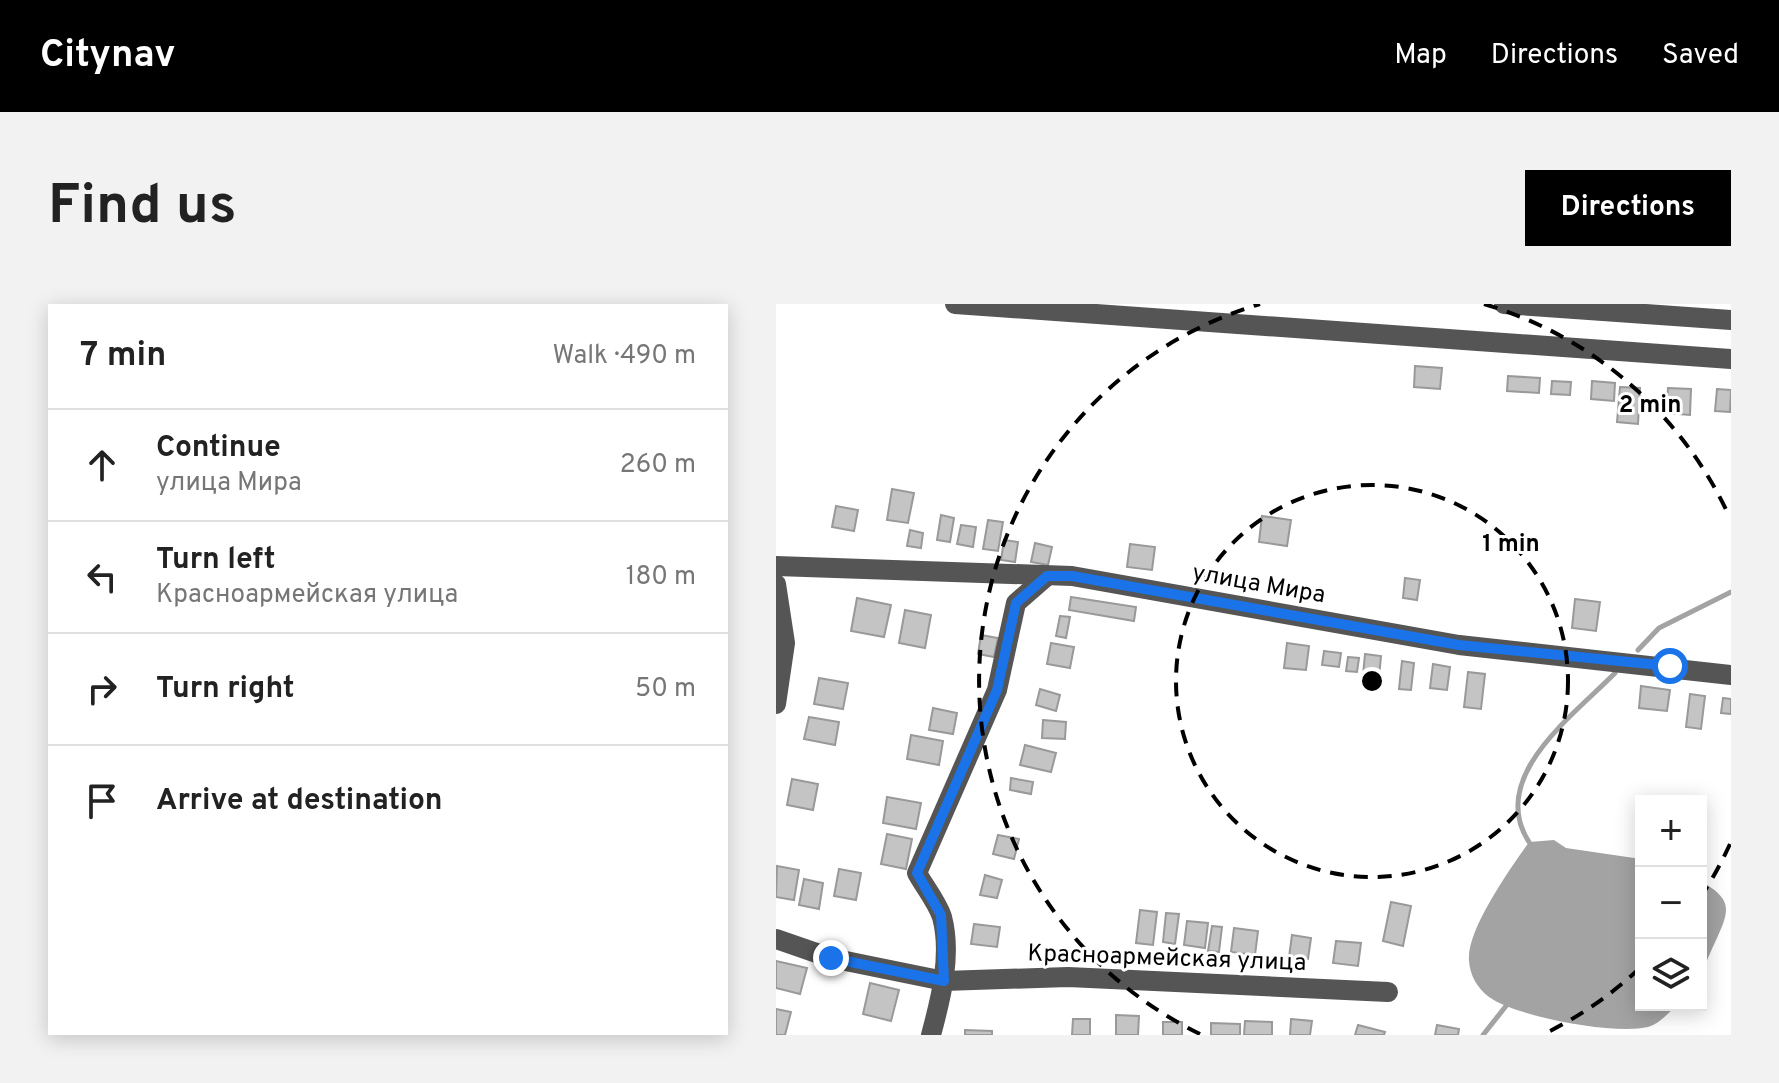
<!DOCTYPE html>
<meta charset="utf-8">
<style>
:root{--surface:#fff;--page:#f2f2f2;--text:#222;--muted:#767676;--line:#e0e0e0;--accent:#000}
body{margin:0;font-family:Overpass,sans-serif;background:var(--page);color:var(--text)}
.controls{position:absolute;right:24px;bottom:24px;display:grid;overflow:hidden;border-radius:0px;box-shadow:0 4px 20px #0003}
.controls button{width:72px;height:72px;display:grid;place-items:center;padding:0;border:0;border-bottom:2px solid var(--line);background:var(--surface);color:var(--text);font:40px sans-serif}
.stop{position:absolute;width:24px;height:24px;margin:-18px;border:6px solid #1a73e8;border-radius:50%;background:#fff}
.stop.end{background:#1a73e8;border-color:#fff;box-shadow:0 2px 8px #0008}
.list{margin:0;padding:0;list-style:none}
h2{display:flex;justify-content:space-between;align-items:center;height:104px;margin:0;padding:0 32px;font-size:34px}
h2 small{font-size:26px;font-weight:400;color:var(--muted)}
.list li{display:grid;grid-template-columns:52px 1fr auto;gap:24px;align-items:center;box-sizing:border-box;height:112px;padding:0 32px;border-top:2px solid var(--line)}
.list b{display:block;font-size:30px;white-space:nowrap}
.list p{margin:0;font-size:26px;white-space:nowrap;color:var(--muted)}
.list em{font-size:26px;font-style:normal;color:var(--muted)}
.icon{flex:none;width:44px;height:44px;fill:none;stroke:currentColor;stroke-width:2;stroke-linecap:round;stroke-linejoin:round}
.map{position:relative;flex:none;width:955px;height:731px;overflow:hidden;border-radius:0px}
header{display:flex;align-items:center;gap:48px;box-sizing:border-box;height:112px;padding:0 40px;background:var(--accent);color:#fff}
header strong{font-size:38px}
nav{display:flex;gap:44px;margin-inline-start:auto;font-size:28px}
.intro{display:flex;align-items:center;justify-content:space-between;box-sizing:border-box;height:192px;padding:0 48px}
h1{margin:0;font-size:56px}
.button{padding:20px 36px;border-radius:0px;background:var(--accent);color:#fff;font-size:28px;font-weight:700}
main{display:flex;gap:48px;padding:0 48px}
aside{flex:1;background:var(--surface);border-radius:0px;box-shadow:0 4px 20px #0003}
.map>svg:first-child{display:block}
.water{fill:#a3a3a3}
.lines{fill:none;stroke-linecap:round;stroke-linejoin:round}
.stream{stroke:#a3a3a3;stroke-width:5}
.building{fill:#c4c4c4;stroke:#999;stroke-width:2}
.minor{stroke:#555;stroke-width:20}
.route{stroke:#1a73e8;stroke-width:10}
.ring{fill:none;stroke:#000;stroke-width:4;stroke-dasharray:14 10}
.labels{text-anchor:middle;stroke-width:6;stroke-linejoin:round;paint-order:stroke}
.street-label{font-size:24px;fill:#000;stroke:#fff}
.centre{fill:#000;stroke:#fff;stroke-width:4}
.ring-label{font-size:24px;text-anchor:middle;font-weight:bold;fill:#000;stroke:#fff;stroke-width:6;stroke-linejoin:round;paint-order:stroke}
</style>
<header>
<strong>Citynav</strong>
<nav><a>Map</a><a>Directions</a><a>Saved</a></nav>
</header>
<div class="intro"><h1>Find us</h1><a class="button">Directions</a></div>
<main>
<aside>
<h2>7 min<small>Walk · 490 m</small></h2>
<ul class="list">
<li><svg class="icon" aria-label="ahead" viewBox="0 0 24 24"><path d="M12 20V5M6 11l6-6 6 6"/></svg><div><b>Continue</b><p>улица Мира</p></div><em>260 m</em></li>
<li><svg class="icon" aria-label="left" viewBox="0 0 24 24"><path d="M17 20v-9H6M10 6l-5 5 5 5"/></svg><div><b>Turn left</b><p>Красноармейская улица</p></div><em>180 m</em></li>
<li><svg class="icon" aria-label="right" viewBox="0 0 24 24"><path d="M7 20v-9h11M14 6l5 5-5 5"/></svg><div><b>Turn right</b></div><em>50 m</em></li>
<li><svg class="icon" aria-label="arrive" viewBox="0 0 24 24"><path d="M6 21V4h12l-3 4 3 4H6"/></svg><div><b>Arrive at destination</b></div></li>
</ul>
</aside>
<div class="map">
<svg width="955" height="731" viewBox="0 0 955 731">
<rect width="100%" height="100%" fill="#fff"/>
<g class="water">
<path d="M778,536L790,544L865,555V701H900C893,709 883,720 872,723C838,731 741,713 713,693C701,684 694,671 693,657C690,626 735,564 753,538Z"/>
<path d="M925,577C955,595 955,604 941,634C935,646 930,659 925,671Z"/>
</g>
<g class="lines">
<g class="stream">
<polyline points="862,346 883,324 955,288"/>
<path d="M753,538C711,473 798,411 839,369"/>
<polyline points="707,731 730,702"/>
</g>
</g>
<g class="building">
<polygon points="639,62 666,64 664,85 638,83"/>
<polygon points="732,72 764,74 763,89 731,87"/>
<polygon points="776,77 795,78 794,91 775,90"/>
<polygon points="816,77 839,79 838,97 815,95"/>
<polygon points="844,83 864,84 862,120 841,118"/>
<polygon points="892,84 915,85 914,111 890,109"/>
<polygon points="941,85 955,86 954,108 939,107"/>
<polygon points="116,185 138,189 132,219 111,216"/>
<polygon points="60,202 82,206 78,227 56,223"/>
<polygon points="165,211 178,214 174,238 161,236"/>
<polygon points="486,212 515,216 511,242 483,238"/>
<polygon points="212,216 227,218 222,247 207,245"/>
<polygon points="185,221 200,223 197,243 181,240"/>
<polygon points="134,226 147,229 145,244 131,242"/>
<polygon points="228,236 242,238 239,258 225,256"/>
<polygon points="259,239 276,243 272,261 255,258"/>
<polygon points="354,240 379,243 376,266 351,263"/>
<polygon points="629,274 644,276 641,296 627,294"/>
<polygon points="295,293 360,303 358,317 293,306"/>
<polygon points="81,294 115,301 108,333 75,327"/>
<polygon points="799,295 824,298 820,327 796,324"/>
<polygon points="129,306 155,311 149,344 123,339"/>
<polygon points="284,312 294,313 290,334 280,332"/>
<polygon points="205,331 222,334 218,353 202,350"/>
<polygon points="275,339 298,343 294,364 271,360"/>
<polygon points="511,339 533,342 530,366 508,364"/>
<polygon points="548,347 565,349 563,363 546,361"/>
<polygon points="589,350 605,352 603,373 587,371"/>
<polygon points="572,353 583,354 581,368 570,367"/>
<polygon points="626,357 638,359 635,386 623,385"/>
<polygon points="657,360 674,363 671,386 654,384"/>
<polygon points="692,368 709,370 705,405 688,403"/>
<polygon points="43,374 72,379 67,405 38,400"/>
<polygon points="865,382 894,386 891,407 863,404"/>
<polygon points="264,385 284,391 280,407 260,401"/>
<polygon points="914,390 929,392 925,425 910,423"/>
<polygon points="947,394 955,395 955,410 945,409"/>
<polygon points="157,404 181,409 177,430 153,426"/>
<polygon points="33,413 63,418 59,441 28,435"/>
<polygon points="267,416 290,418 289,435 266,434"/>
<polygon points="135,431 167,437 163,461 131,455"/>
<polygon points="249,441 280,449 275,468 244,461"/>
<polygon points="235,474 257,478 255,490 234,486"/>
<polygon points="16,475 42,480 37,506 11,501"/>
<polygon points="111,493 145,499 140,525 107,519"/>
<polygon points="111,530 136,535 130,565 105,560"/>
<polygon points="222,531 243,535 238,555 217,550"/>
<polygon points="1,562 23,566 18,596 0,593"/>
<polygon points="63,565 85,569 80,596 58,592"/>
<polygon points="209,571 226,576 221,594 204,591"/>
<polygon points="28,575 47,579 43,605 23,601"/>
<polygon points="615,598 635,602 627,642 607,637"/>
<polygon points="364,606 381,608 377,641 360,639"/>
<polygon points="390,609 403,610 399,640 387,638"/>
<polygon points="411,617 432,619 429,644 408,641"/>
<polygon points="198,620 224,623 221,643 195,640"/>
<polygon points="436,622 446,623 443,648 432,647"/>
<polygon points="458,624 482,627 479,651 455,648"/>
<polygon points="516,631 535,634 532,655 513,653"/>
<polygon points="560,637 585,639 582,662 557,659"/>
<polygon points="0,657 31,664 24,690 0,684"/>
<polygon points="94,679 123,686 115,717 87,710"/>
<polygon points="0,705 15,708 9,731 0,731"/>
<polygon points="340,711 363,712 362,731 340,731"/>
<polygon points="297,715 314,715 314,731 296,731"/>
<polygon points="515,715 536,717 534,731 514,731"/>
<polygon points="469,717 496,718 496,731 468,731"/>
<rect x="387" y="718" width="19" height="13"/>
<polygon points="435,719 464,720 464,731 435,731"/>
<polygon points="582,721 609,728 608,731 579,731"/>
<polygon points="661,721 683,725 682,731 659,731"/>
<polygon points="189,726 216,727 216,731 189,731"/>
</g>
<g class="lines">
<g class="minor">
<polyline points="179,0 955,55"/>
<polyline points="728,0 955,16"/>
<polyline points="0,262 296,272 683,341 955,371"/>
<polyline points="0,280 9,339 0,400"/>
<polyline points="0,635 55,654 168,677 292,673 612,688"/>
<path d="M155,731C165,694 176,651 166,613C161,598 148,582 141,569L221,386L240,299L271,272"/>
</g>
</g>
<g class="lines">
<polyline class="route" points="55,654 168,677 165,611 141,569 221,386 240,299 271,272 296,272 683,341 894,362"/>
</g>
<g class="ring">
<circle cx="596" cy="377" r="196"/>
<path d="M954 540A393 393 0 0 1 926 591M864 664A393 393 0 0 1 768 730M424 730A393 393 0 0 1 484 0M708 0A393 393 0 0 1 954 214"/>
</g>
<g class="labels">
<g class="street-label">
<text transform="translate(483 279) rotate(10)" y="8">улица Мира</text>
<text transform="translate(391 653) rotate(2)" y="8">Красноармейская улица</text>
</g>
</g>
<circle cx="596" cy="377" r="12" class="centre"/>
<g class="ring-label">
<text x="874" y="108">2 min</text>
<text x="735" y="247">1 min</text>
</g>
</svg>
<div class="controls">
<button>+</button>
<button>−</button>
<button><svg class="icon" aria-label="layers" viewBox="0 0 24 24"><path d="M12 4l9 5-9 5-9-5zM3 14l9 5 9-5"/></svg></button>
</div>
<div class="stop" style="left:894px;top:362px"></div>
<div class="stop end" style="left:55px;top:654px"></div>
</div>
</main>
